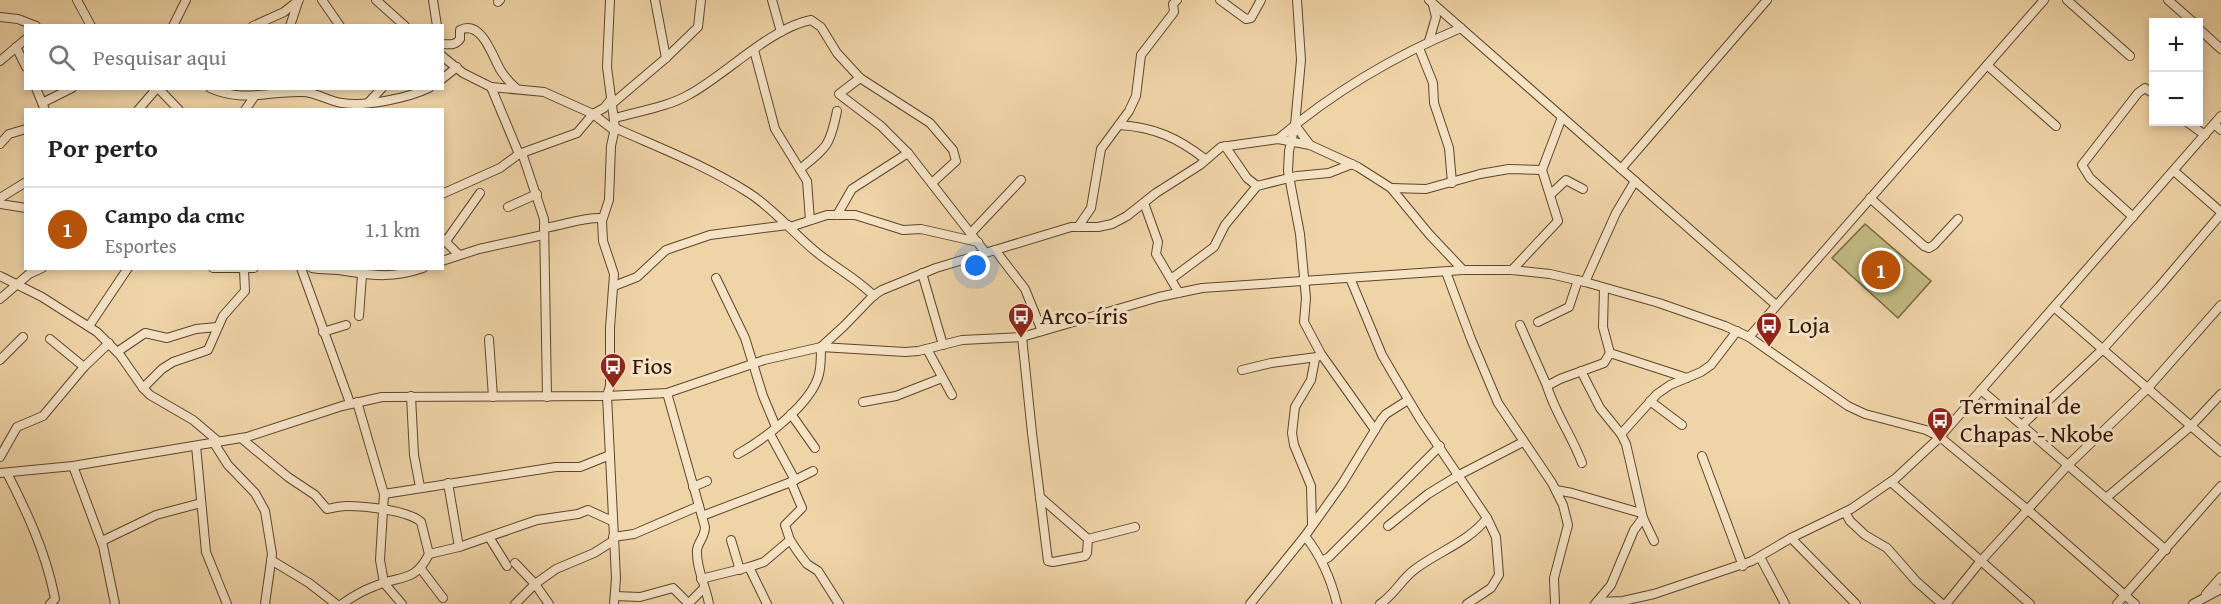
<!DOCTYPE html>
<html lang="pt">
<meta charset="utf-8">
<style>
:root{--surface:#fff;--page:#f6f6f6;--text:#222;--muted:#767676;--line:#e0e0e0;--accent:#b45309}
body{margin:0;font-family:"Gentium Book Plus",serif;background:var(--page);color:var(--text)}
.controls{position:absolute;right:18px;top:18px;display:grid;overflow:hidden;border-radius:0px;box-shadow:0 3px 9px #0003}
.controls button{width:54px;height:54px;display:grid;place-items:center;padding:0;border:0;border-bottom:2px solid var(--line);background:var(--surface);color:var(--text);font:30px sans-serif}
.you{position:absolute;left:976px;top:266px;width:21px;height:21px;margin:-15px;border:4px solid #fff;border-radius:50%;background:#1a73e8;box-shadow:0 0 0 9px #1a73e833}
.badge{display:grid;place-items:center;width:39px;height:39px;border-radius:50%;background:var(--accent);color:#fff;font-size:20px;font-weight:700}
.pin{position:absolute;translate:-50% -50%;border:3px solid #fff;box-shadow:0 2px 6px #0006}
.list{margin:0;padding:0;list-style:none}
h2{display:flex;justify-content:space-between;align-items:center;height:78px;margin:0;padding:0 24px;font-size:26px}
h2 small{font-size:20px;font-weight:400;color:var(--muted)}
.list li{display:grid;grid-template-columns:39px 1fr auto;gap:18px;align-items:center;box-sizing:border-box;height:84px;padding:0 24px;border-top:2px solid var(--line)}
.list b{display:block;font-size:22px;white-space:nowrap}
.list p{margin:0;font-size:20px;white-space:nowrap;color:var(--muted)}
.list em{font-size:20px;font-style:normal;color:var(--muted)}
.icon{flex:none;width:33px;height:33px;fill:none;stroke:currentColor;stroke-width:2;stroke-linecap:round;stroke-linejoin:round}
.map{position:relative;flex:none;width:2221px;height:604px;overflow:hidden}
.search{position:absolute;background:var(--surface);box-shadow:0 3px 9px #0003;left:24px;top:24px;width:420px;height:66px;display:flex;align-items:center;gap:15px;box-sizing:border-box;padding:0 21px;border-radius:0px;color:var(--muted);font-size:22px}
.panel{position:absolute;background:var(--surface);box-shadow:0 3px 9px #0003;left:24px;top:108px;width:420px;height:162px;border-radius:0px}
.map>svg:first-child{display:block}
.green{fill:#c1bb82;stroke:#786842;stroke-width:1.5}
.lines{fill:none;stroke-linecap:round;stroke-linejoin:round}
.minor-casing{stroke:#5f452b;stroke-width:10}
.minor{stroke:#f5e3c6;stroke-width:8}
.labels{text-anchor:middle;stroke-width:6;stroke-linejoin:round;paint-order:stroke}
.poi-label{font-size:24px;fill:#2f1502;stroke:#f5e3c6;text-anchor:start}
</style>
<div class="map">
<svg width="2221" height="604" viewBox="0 0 2221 604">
<rect width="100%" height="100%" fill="#efd4a7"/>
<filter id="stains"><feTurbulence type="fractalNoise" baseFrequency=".00333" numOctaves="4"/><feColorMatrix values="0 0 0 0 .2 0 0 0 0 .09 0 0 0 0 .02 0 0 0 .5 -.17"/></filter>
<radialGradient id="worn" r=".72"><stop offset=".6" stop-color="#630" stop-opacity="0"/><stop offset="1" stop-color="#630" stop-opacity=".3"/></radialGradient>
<polygon class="green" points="1865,224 1931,281 1898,318 1832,258"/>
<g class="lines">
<g class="minor-casing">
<g id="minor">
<polyline points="77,0 91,26"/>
<polyline points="322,0 340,26"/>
<polyline points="376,0 405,26"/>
<polyline points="433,0 437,26"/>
<polyline points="610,0 607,67 615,128 611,146 609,200 602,221 603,241 614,274 610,328 610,386 607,396 616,578 614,604"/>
<polyline points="655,0 666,58"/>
<polyline points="772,0 781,32"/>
<polyline points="1220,0 1246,19 1251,18 1261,0"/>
<polyline points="1297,0 1301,60 1295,125 1289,151 1288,171 1300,234 1306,298 1304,322 1321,354 1375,430"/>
<polyline points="1429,0 1776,305"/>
<polyline points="2067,0 2130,56"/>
<polyline points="2168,0 2193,22"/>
<polyline points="498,2 500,0"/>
<polyline points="0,17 18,19 36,26"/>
<polyline points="173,26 186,0"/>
<polyline points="253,26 284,12 299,0"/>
<polyline points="290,26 298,2"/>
<polyline points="2198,28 2221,49"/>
<polyline points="1429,41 1436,17 1433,5"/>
<path d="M442,44C449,44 455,46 460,39V30C482,19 493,58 501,71C505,77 511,84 517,89"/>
<polyline points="16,47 26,67"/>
<polyline points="1419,48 1433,83 1434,103 1449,148 1452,183"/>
<polyline points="754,50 775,129 807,181 810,220"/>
<polyline points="442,56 463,73 491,87 544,92 593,114 615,131"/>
<polyline points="0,61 26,39"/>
<polyline points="1987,65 2056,126"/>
<polyline points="860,78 839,94 881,126 908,153 985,252"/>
<polyline points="442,79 457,67"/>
<polyline points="491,87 519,154"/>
<polyline points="36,88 45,110"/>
<polyline points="158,88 179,110"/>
<path d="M210,88C244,103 268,91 302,92C316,92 328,101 342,103C365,107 408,98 429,88"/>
<polyline points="369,102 382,88"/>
<polyline points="42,103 72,88"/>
<polyline points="613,103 666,58 698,27 701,0"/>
<polyline points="138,110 157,88"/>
<polyline points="245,110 254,97"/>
<path d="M615,118C640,111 668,107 690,94C725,75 772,27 811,20L821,27L837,53L860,78L930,123L953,150L956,161L932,183"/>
<polyline points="2187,122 2205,135"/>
<polyline points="2214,124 2221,130"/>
<path d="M1119,125C1154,127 1178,138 1205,159"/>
<polyline points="1295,125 1310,145"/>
<path d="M615,128C660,148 707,166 749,193C774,209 792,232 815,251C834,267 856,278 874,296"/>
<path d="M1278,139C1332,93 1396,55 1461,28"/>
<polyline points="0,144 9,134 26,129"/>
<polyline points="1225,146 1247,178 1257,186"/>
<polyline points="522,153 544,219 547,397"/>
<path d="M800,169C827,147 830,146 837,111"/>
<polyline points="1621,169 1767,0"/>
<polyline points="2174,171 2221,212"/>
<polyline points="1391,188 1426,189 1480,174 1509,169 1542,170"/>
<polyline points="442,194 500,168 519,154 577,133 593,114 604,108 612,98"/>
<polyline points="1551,194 1566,180 1583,189"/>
<polyline points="0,198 26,182"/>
<polyline points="1870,198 1924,246 1929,248 1934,245 1958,219"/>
<polyline points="1144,203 1158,242 1156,254 1179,293"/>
<polyline points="0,204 26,208"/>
<polyline points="508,207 537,194"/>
<polyline points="837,215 852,189 908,153"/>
<polyline points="2133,217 2090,178 2082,165 2138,93 2145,88 2154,94"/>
<polyline points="790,227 827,215 855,215 903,230 921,229 978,242"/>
<polyline points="1078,227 1091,208 1101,149 1129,111 1136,96 1141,55 1171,16 1174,12 1173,4 1177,0"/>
<path d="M544,228C565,225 583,217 602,218"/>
<polyline points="971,233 1021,180"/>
<polyline points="443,239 459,255"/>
<polyline points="446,241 480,193"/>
<polyline points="995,250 1025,289 1042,331"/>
<polyline points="442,261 479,249 543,235"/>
<polyline points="213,268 254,268"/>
<polyline points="301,268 350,403"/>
<path d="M312,268C323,270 334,269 345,271C375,276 394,278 423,268"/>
<polyline points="1512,270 1558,221 1542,170 1562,117"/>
<polyline points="1446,272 1471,339 1498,403 1552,483 1563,505 1568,525 1554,578 1555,604"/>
<polyline points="922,273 943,345"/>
<polyline points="0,276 42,297 97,332 120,355 143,388 150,395 193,420 219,442"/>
<polyline points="716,278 745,338 763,396 776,427"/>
<path d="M1350,278L1382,355L1396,379L1420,419L1487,518C1469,542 1437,552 1414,570C1401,580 1394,595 1380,604"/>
<polyline points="1171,279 1214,247 1225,225 1257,186 1297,176 1329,173 1352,164"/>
<polyline points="1585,282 1616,213 1635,181"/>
<polyline points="614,286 637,277 666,250 710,235 788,225"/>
<polyline points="1604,288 1603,327 1610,353 1687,378"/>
<polyline points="0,299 29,274 42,268"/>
<polyline points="2054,307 2221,452"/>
<polyline points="359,316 362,275"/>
<polyline points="1538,322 1569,307 1578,280"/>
<polyline points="1520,325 1547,386"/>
<polyline points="89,326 128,268"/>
<polyline points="323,332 346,325"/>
<polyline points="1022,337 1032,433 1048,561 1053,562 1085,556 1087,553 1088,539 1135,527"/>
<polyline points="1749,337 2044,0"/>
<polyline points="50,339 84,367"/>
<polyline points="489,339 493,397"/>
<polyline points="927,349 952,395"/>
<polyline points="117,352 145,333 167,338 196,329 217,327"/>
<polyline points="0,360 23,337"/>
<polyline points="1242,370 1271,363 1317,357"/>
<polyline points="1581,371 1600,408 1621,434 1626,444 1643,518 1654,541"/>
<polyline points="143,388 162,369 173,362 208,350 223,316 245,291 244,270"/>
<polyline points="1981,390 2166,550"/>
<path d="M667,393L705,527C705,537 698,542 697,550C696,569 706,586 709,604"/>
<polyline points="411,396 414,455 420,487"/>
<polyline points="1650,401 1682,425"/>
<polyline points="357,402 384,494 380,560 384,583 402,604"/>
<polyline points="863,402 896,396 942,378"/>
<polyline points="791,414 815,448"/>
<polyline points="2022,425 2103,349 2159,287 2221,214"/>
<polyline points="770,434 795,480"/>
<polyline points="1621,434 1657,394 1670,385 1701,372 1711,365 1737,331"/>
<path d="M241,438L288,477L315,495L327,509C333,508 340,506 346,506C364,506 408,510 421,522L429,554C415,583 400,575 375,586C364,590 352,597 342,604"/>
<polyline points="214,443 228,465 255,493 265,511 272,554 265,604"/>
<polyline points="196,446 206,552 227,604"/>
<path d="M738,454C763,440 812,404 819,374C821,366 821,355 821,347L844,326L874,295L882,290L936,268L1071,227H1098L1112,224L1127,216L1156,193L1200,165L1221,147L1278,139L1310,145L1358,167L1391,188L1429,234L1463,270"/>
<polyline points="1702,456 1743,566"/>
<polyline points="0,457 17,427 43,416 84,367 109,343"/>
<path d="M1582,463C1572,436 1555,413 1547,386L1560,379L1604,363L1610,353"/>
<polyline points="73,466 103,546 115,604"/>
<polyline points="0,473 73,466 247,437 342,406 382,397 607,396 667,393 764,360 821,347 905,352 918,351 962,340 1022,337 1159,297 1202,288 1463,270 1512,270 1550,274 1585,282 1659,303 1725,326 1749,337 1848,406 1865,414 1926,430 1940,437 2028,510 2135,604"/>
<path d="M7,473C27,512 45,551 54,594L55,599L50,604"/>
<polyline points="791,482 802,508 785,525 790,540 798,552 807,564 818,571 839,604"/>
<polyline points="1891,482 2030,604"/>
<polyline points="448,483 459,547"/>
<polyline points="693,487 707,481"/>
<polyline points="1556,490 1572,493 1641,513"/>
<polyline points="384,494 556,467 580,467 610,455"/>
<polyline points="1040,497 1088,539"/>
<polyline points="2106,498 2191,426 2221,394"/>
<polyline points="1845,512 1850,521 1865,535 1887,548 1916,581 1942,604"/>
<polyline points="702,516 791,482 813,471"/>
<polyline points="1312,525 1311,486 1294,445 1292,433 1295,407 1311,380 1315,359"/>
<polyline points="1388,526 1428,494 1459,475 1523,442"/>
<path d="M1305,536C1321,556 1331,579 1337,604"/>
<polyline points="489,537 507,566"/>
<polyline points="613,537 634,534 699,506"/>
<polyline points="1791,538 1856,604"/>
<polyline points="731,540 740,570"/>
<polyline points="102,541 156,515 201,503"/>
<polyline points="429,554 459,547 537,520 578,514 588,510 612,521"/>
<polyline points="1760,557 1785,604"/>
<polyline points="271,560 309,583 336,604"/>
<polyline points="1322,561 1329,557 1440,446"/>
<polyline points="515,563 535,584 549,604"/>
<polyline points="749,567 767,604"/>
<polyline points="421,569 443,598"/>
<polyline points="701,579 749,567 764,562 790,540"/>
<polyline points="2206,594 2221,577"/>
<polyline points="615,596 640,597 673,588 689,604"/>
<polyline points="1597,602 1623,601 1654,594 1752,561 1791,538 1851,509 1896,478 1940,437 2221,116"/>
<polyline points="515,604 535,584 556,569 594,553 613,541"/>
<polyline points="688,604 704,588"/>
<polyline points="1250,604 1305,536 1342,484 1381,420 1386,414 1408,400"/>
<polyline points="1467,604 1491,588 1499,575 1496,537 1487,518"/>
<polyline points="1595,604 1611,585 1634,530 1643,518"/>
<polyline points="1946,604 1980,562 2068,465 2147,389 2221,305"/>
<polyline points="2117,604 2221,486"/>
<polyline points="2193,604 2221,589"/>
</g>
</g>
<use href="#minor" class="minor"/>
</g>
<defs>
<g id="bus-pin" transform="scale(1.35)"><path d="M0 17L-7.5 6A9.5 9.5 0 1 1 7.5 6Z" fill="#8f2418" stroke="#f5e3c6"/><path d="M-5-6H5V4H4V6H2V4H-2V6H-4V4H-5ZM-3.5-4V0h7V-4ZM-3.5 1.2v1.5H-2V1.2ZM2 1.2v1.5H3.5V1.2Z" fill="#fff"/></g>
</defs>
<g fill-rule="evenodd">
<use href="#bus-pin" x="1021" y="316"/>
<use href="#bus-pin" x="1769" y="325"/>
<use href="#bus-pin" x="613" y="366"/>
<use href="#bus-pin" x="1940" y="420"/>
</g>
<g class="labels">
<g class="poi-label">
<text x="1040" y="324">Arco-íris</text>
<text x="1788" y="333">Loja</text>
<text x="632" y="374">Fios</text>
<text x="1960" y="414">Terminal de<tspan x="1960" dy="28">Chapas - Nkobe</tspan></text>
</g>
</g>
<rect width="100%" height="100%" filter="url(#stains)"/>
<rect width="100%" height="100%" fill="url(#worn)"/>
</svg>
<div class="controls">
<button>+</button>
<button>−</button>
</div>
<div class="you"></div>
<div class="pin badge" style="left:1881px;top:270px">1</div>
<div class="search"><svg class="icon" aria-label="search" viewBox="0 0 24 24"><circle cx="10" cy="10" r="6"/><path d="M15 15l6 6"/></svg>Pesquisar aqui</div>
<section class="panel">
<h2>Por perto<small></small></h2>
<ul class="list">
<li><span class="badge">1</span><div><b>Campo da cmc</b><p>Esportes</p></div><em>1.1 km</em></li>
</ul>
</section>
</div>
